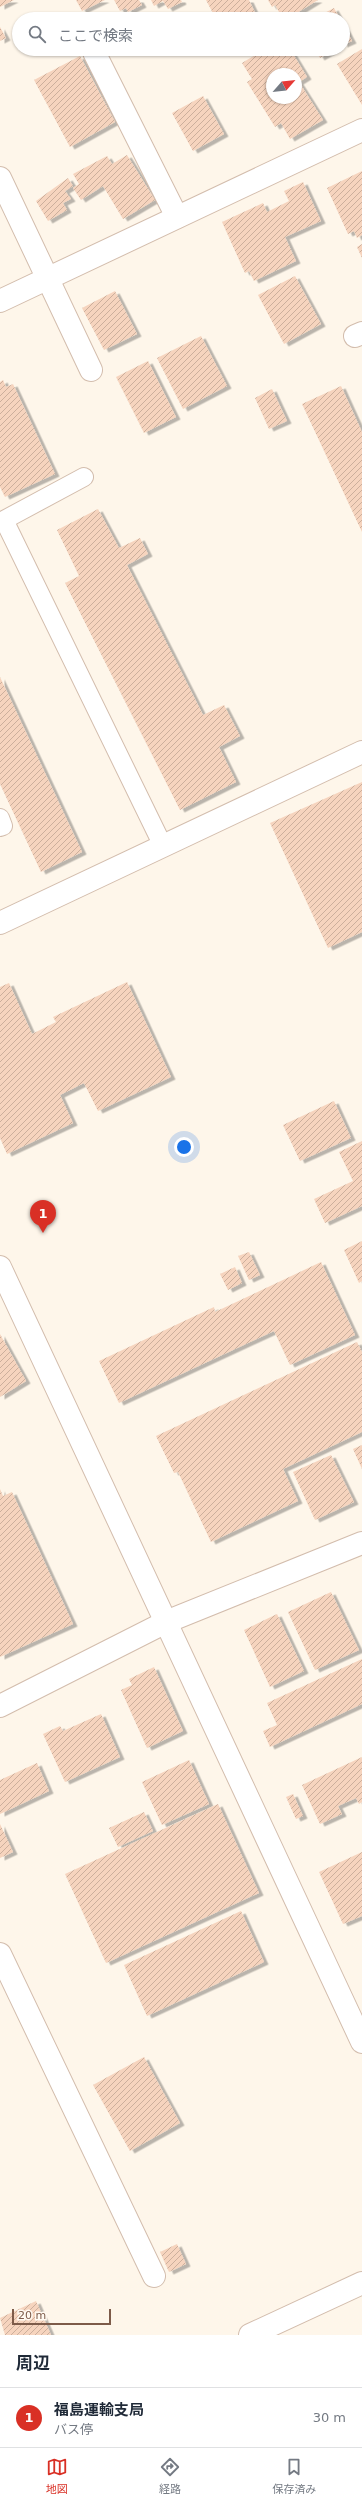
<!DOCTYPE html>
<html lang="ja">
<meta charset="utf-8">
<style>
:root{--surface:#fff;--page:#f2f2f3;--text:#1f2937;--muted:#747a83;--line:#e0e1e3;--accent:#d93025}
body{margin:0;font-family:"DejaVu Sans","Noto Sans JP",sans-serif;background:var(--page);color:var(--text)}
.compass{position:absolute;left:266px;top:68px;width:36px;height:36px;border-radius:50%;background:var(--surface);box-shadow:0 1px 3px #0004;rotate:62deg}
.scale{position:absolute;left:12px;bottom:10px;width:99px;box-sizing:border-box;padding-left:4px;border:2px solid #7d5b49;border-top:0;font-size:11px;line-height:14px;white-space:nowrap;color:#7d5b49;-webkit-text-stroke:3px #fffaf2;paint-order:stroke}
.you{position:absolute;left:184px;top:1147px;width:14px;height:14px;margin:-10px;border:3px solid #fff;border-radius:50%;background:#1a73e8;box-shadow:0 0 0 6px #1a73e833}
.badge{display:grid;place-items:center;width:26px;height:26px;border-radius:50%;background:var(--accent);color:#fff;font-size:13px;font-weight:700}
.pin{position:absolute;translate:-50% -33px;filter:drop-shadow(0 1px 2px #0008)}
.pin::after{content:'';position:absolute;top:21px;width:14px;height:12px;background:inherit;clip-path:polygon(0 0,100% 0,50% 100%)}
.list{margin:0;padding:0;list-style:none}
h2{display:flex;justify-content:space-between;align-items:center;height:52px;margin:0;padding:0 16px;font-size:17px}
h2 small{font-size:13px;font-weight:400;color:var(--muted)}
.list li{display:grid;grid-template-columns:26px 1fr auto;gap:12px;align-items:center;box-sizing:border-box;height:60px;padding:0 16px;border-top:1px solid var(--line)}
.list b{display:block;font-size:15px;white-space:nowrap}
.list p{margin:0;font-size:13px;white-space:nowrap;color:var(--muted)}
.list em{font-size:13px;font-style:normal;color:var(--muted)}
.icon{flex:none;width:22px;height:22px;fill:none;stroke:currentColor;stroke-width:2;stroke-linecap:round;stroke-linejoin:round}
.map{position:relative;flex:none;width:362px;height:2335px;overflow:hidden}
.search{position:absolute;background:var(--surface);box-shadow:0 1px 3px #0004;left:12px;right:12px;top:12px;height:44px;display:flex;align-items:center;gap:10px;box-sizing:border-box;padding:0 14px;border-radius:22px;color:var(--muted);font-size:15px}
.sheet{height:112px;background:var(--surface)}
nav{display:flex;justify-content:space-around;align-items:center;box-sizing:border-box;height:56px;border-top:1px solid var(--line);background:var(--surface);font-size:11px;color:var(--muted)}
nav a{display:grid;justify-items:center;gap:2px}
nav .on{color:var(--accent)}
.map>svg:first-child{display:block}
.building{fill:url(#building-hatch);fill-rule:evenodd;filter:url(#shadow)}
.lines{fill:none;stroke-linecap:round;stroke-linejoin:round}
.service-casing{stroke:#d3bdad;stroke-width:20}
.minor-casing{stroke:#d3bdad;stroke-width:24}
.tertiary-casing{stroke:#d3bdad;stroke-width:24}
.service{stroke:#fff;stroke-width:18}
.minor{stroke:#fff;stroke-width:22}
.tertiary{stroke:#fff;stroke-width:22}
</style>
<div class="map">
<svg width="362" height="2335" viewBox="0 0 362 2335">
<defs>
<pattern id="building-hatch" width="6" height="6" patternUnits="userSpaceOnUse"><rect width="6" height="6" fill="#f6d4be"/><path d="M-1 1l2-2M0 6l6-6M5 7l2-2" fill="none" stroke="#ccaf9c"/></pattern>
<filter id="shadow"><feDropShadow dx="4.5" dy="2.5" stdDeviation="0" flood-color="#0004"/></filter>
</defs>
<rect width="100%" height="100%" fill="#fef6ea"/>
<g class="building">
<polygon points="0,0 14,0 0,7"/>
<polygon points="76,0 105,0 82,11"/>
<polygon points="114,0 139,0 142,5 128,12 126,8 120,11"/>
<polygon points="151,0 181,0 182,2 168,9 163,1 154,6"/>
<polygon points="206,0 249,0 258,19 216,19"/>
<polygon points="268,0 318,0 287,19 283,19 275,5 272,7"/>
<polygon points="334,8 340,19 313,19"/>
<polygon points="343,24 352,41 343,45"/>
<polygon points="0,27 6,38 0,41"/>
<path d="M265,49H290L307,77L299,82L323,120L290,139L281,123L275,127L247,82L252,79L242,63ZM272,74H296V98H272Z"/>
<polygon points="315,49 336,49 320,58"/>
<polygon points="362,49 362,105 337,64"/>
<polygon points="80,56 115,122 70,147 34,80"/>
<polygon points="203,96 224,134 193,151 172,113"/>
<polygon points="127,155 155,200 123,219 103,186 81,200 73,188 79,184 73,174 107,156 112,164"/>
<polygon points="362,171 362,235 357,238 354,231 348,234 327,188"/>
<polygon points="68,178 73,186 65,191 71,199 63,203 67,210 48,221 36,201"/>
<polygon points="303,182 321,221 285,237 296,261 254,281 249,271 245,273 222,222 263,203 267,212 289,201 284,191"/>
<polygon points="362,244 362,258 357,247"/>
<polygon points="295,276 321,324 284,344 258,295"/>
<polygon points="115,291 137,334 104,350 82,308"/>
<polygon points="201,336 227,386 183,409 157,358"/>
<polygon points="148,361 176,417 144,433 116,377"/>
<polygon points="3,380 6,387 13,384 55,474 5,497 0,487 0,382"/>
<polygon points="341,386 362,432 362,532 302,404"/>
<polygon points="272,389 287,421 269,429 255,398"/>
<polygon points="98,509 119,548 140,538 148,554 127,565 203,715 224,705 240,736 219,747 236,782 180,810 65,583 79,576 57,530"/>
<polygon points="0,677 82,852 41,872 0,784"/>
<polygon points="362,782 362,932 328,948 270,823"/>
<polygon points="127,982 171,1077 98,1111 84,1083 60,1095 73,1123 7,1154 0,1138 0,987 9,983 32,1034 56,1022 53,1017"/>
<polygon points="334,1101 351,1138 300,1161 283,1125"/>
<polygon points="362,1141 362,1206 325,1223 314,1199 353,1181 339,1152"/>
<polygon points="362,1241 362,1281 359,1283 344,1250"/>
<polygon points="249,1252 260,1275 249,1280 238,1256"/>
<polygon points="321,1262 355,1335 290,1365 274,1331 119,1403 99,1361 214,1307 215,1312"/>
<polygon points="235,1267 242,1283 228,1290 220,1274"/>
<polygon points="0,1334 26,1381 0,1397"/>
<polygon points="357,1342 362,1352 362,1432 283,1469 298,1501 211,1542 178,1472 174,1473 156,1436"/>
<polygon points="362,1445 362,1469 353,1449"/>
<polygon points="331,1455 354,1502 315,1520 293,1472"/>
<polygon points="0,1489 3,1496 12,1492 73,1624 0,1657"/>
<polygon points="331,1592 359,1650 315,1670 288,1612"/>
<polygon points="277,1614 304,1671 270,1687 244,1630"/>
<polygon points="362,1659 362,1704 270,1747 263,1731 277,1725 267,1703"/>
<polygon points="154,1667 183,1731 147,1748 121,1690 132,1685 129,1679"/>
<polygon points="101,1714 120,1757 65,1782 43,1734 60,1726 63,1731"/>
<polygon points="362,1757 362,1802 359,1804 356,1798 338,1806 342,1814 320,1824 302,1785"/>
<polygon points="189,1760 209,1804 162,1825 142,1782"/>
<polygon points="37,1763 49,1791 0,1814 0,1780"/>
<polygon points="293,1794 303,1816 296,1819 286,1797"/>
<polygon points="218,1804 259,1893 106,1963 65,1874"/>
<polygon points="144,1812 153,1831 118,1847 109,1828"/>
<polygon points="0,1824 13,1852 0,1858"/>
<polygon points="362,1852 362,1916 343,1924 319,1872"/>
<polygon points="241,1911 264,1962 147,2016 124,1965"/>
<polygon points="144,2057 180,2123 130,2151 93,2085"/>
<polygon points="177,2244 186,2264 169,2272 160,2252"/>
<polygon points="36,2301 51,2335 5,2335 0,2318"/>
</g>
<g class="lines">
<g class="service-casing">
<g id="service">
<polyline points="84,477 4,520 163,846"/>
<polyline points="0,818 3,826 0,827"/>
</g>
</g>
<g class="minor-casing">
<g id="minor">
<polyline points="94,52 177,217"/>
<polyline points="0,178 91,370"/>
<polyline points="0,301 362,130"/>
<polyline points="355,336 362,333"/>
<polyline points="0,923 362,752"/>
<polyline points="0,1706 166,1622 362,1543"/>
<polyline points="0,1954 154,2276"/>
</g>
</g>
<g class="tertiary-casing">
<g id="tertiary">
<polyline points="0,1267 362,2042"/>
<polyline points="250,2335 362,2283"/>
</g>
</g>
<use href="#service" class="service"/>
<use href="#minor" class="minor"/>
<use href="#tertiary" class="tertiary"/>
</g>
</svg>
<svg class="compass" viewBox="-18 -18 36 36"><path d="M0-13l5 13h-10z" fill="#e53935"/><path d="M0 13l5-13h-10z" fill="#747a83"/></svg>
<div class="scale">20 m</div>
<div class="you"></div>
<div class="pin badge" style="left:43px;top:1233px">1</div>
<div class="search"><svg class="icon" aria-label="search" viewBox="0 0 24 24"><circle cx="10" cy="10" r="6"/><path d="M15 15l6 6"/></svg>ここで検索</div>
</div>
<section class="sheet">
<h2>周辺<small></small></h2>
<ul class="list">
<li><span class="badge">1</span><div><b>福島運輸支局</b><p>バス停</p></div><em>30 m</em></li>
</ul>
</section>
<nav>
<a class="on"><svg class="icon" aria-label="map" viewBox="0 0 24 24"><path d="M3 6l6-2 6 2 6-2v14l-6 2-6-2-6 2zM9 4v14M15 6v14"/></svg>地図</a>
<a><svg class="icon" aria-label="directions" viewBox="0 0 24 24"><path d="M12 3l9 9-9 9-9-9zM9 14v-3h6M13 9l2 2-2 2"/></svg>経路</a>
<a><svg class="icon" aria-label="saved" viewBox="0 0 24 24"><path d="M7 4h10v16l-5-4-5 4z"/></svg>保存済み</a>
</nav>
